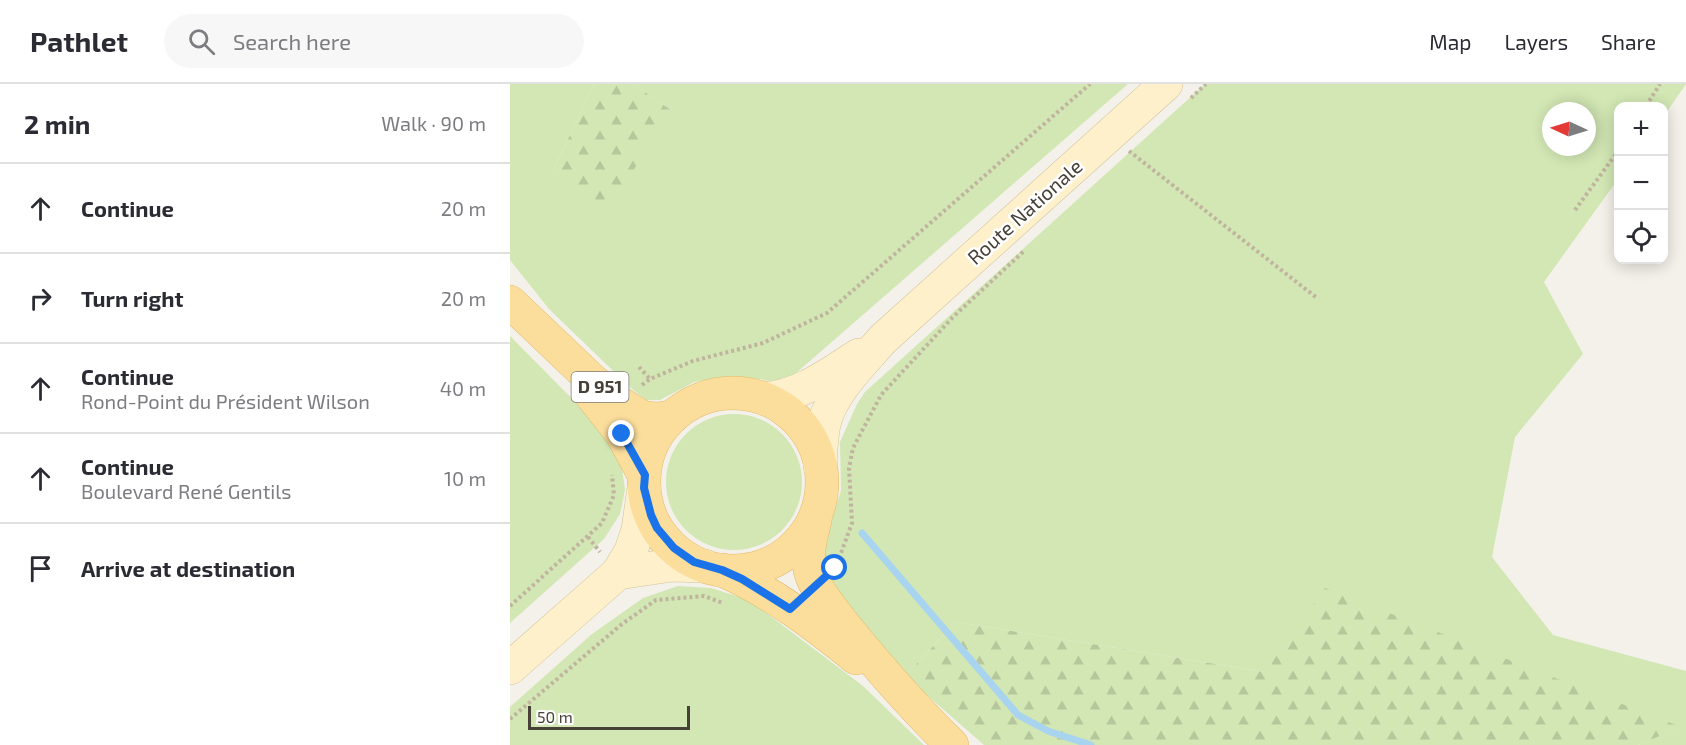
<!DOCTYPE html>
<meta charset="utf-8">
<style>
:root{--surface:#fff;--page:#f7f7f7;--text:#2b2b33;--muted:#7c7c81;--line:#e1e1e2}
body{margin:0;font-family:"Exo 2",sans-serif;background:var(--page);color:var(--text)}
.controls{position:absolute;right:18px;top:18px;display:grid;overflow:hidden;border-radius:12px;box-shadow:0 3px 15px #0003}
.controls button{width:54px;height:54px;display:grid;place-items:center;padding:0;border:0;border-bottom:2px solid var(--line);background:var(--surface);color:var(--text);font:30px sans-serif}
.compass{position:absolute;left:1032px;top:18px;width:54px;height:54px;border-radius:50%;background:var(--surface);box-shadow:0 3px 15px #0003;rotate:274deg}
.scale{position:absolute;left:18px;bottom:15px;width:162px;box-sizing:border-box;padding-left:6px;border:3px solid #484138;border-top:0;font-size:16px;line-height:21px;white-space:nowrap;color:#484138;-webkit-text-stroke:4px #fff;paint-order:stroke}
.stop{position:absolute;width:18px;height:18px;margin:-14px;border:4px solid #1a73e8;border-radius:50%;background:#fff}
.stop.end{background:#1a73e8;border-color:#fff;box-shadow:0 2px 6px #0008}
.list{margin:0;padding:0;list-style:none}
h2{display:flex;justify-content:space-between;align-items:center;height:78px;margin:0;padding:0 24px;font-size:26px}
h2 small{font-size:20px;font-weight:400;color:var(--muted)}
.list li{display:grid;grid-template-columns:39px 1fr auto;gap:18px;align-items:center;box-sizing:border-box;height:90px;padding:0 24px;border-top:2px solid var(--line)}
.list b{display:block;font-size:22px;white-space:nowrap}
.list p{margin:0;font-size:20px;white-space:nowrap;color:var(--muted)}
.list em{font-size:20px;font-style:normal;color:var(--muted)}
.icon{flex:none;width:33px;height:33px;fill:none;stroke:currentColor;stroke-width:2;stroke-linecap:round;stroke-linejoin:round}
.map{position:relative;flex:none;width:1176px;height:661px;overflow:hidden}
header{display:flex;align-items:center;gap:36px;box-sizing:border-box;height:84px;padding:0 30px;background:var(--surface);border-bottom:2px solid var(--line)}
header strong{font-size:28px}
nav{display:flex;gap:33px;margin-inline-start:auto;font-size:21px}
.search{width:420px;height:54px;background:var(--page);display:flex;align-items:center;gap:15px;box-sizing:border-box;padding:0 21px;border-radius:33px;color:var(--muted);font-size:22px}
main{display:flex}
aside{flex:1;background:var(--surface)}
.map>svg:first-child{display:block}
.grass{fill:#d2e7b4;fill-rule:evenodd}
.forest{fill:url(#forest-firs)}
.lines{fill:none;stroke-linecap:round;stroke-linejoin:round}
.stream{stroke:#a8d4ef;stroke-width:7}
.secondary-casing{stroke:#d3c39a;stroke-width:34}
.primary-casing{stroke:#e1ba6b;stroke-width:34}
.path{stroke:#c1b49e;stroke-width:4;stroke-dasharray:3 3;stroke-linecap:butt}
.secondary{stroke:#fdf0cb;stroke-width:33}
.primary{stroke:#fcde9c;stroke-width:33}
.route{stroke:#1a73e8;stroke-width:8}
.labels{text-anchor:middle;stroke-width:5;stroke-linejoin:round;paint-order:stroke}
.shield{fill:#fff;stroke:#7f7a74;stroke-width:1.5}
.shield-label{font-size:18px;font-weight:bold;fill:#484138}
.street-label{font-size:20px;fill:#484138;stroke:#fff}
</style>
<header>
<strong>Pathlet</strong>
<div class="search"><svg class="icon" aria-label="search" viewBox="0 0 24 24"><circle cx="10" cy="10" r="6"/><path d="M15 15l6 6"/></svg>Search here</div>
<nav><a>Map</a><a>Layers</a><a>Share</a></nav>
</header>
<main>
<aside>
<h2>2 min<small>Walk · 90 m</small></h2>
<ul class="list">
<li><svg class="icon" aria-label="ahead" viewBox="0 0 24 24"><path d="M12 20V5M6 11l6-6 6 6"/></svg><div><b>Continue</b></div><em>20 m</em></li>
<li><svg class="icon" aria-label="right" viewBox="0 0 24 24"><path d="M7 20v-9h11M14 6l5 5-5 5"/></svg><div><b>Turn right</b></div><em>20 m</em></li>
<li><svg class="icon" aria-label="ahead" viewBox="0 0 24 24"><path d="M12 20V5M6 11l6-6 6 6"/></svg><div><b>Continue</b><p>Rond-Point du Président Wilson</p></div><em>40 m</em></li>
<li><svg class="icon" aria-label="ahead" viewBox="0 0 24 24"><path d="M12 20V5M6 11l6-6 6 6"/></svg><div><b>Continue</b><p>Boulevard René Gentils</p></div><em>10 m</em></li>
<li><svg class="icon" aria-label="arrive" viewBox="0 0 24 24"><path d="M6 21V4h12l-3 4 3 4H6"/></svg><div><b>Arrive at destination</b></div></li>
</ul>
</aside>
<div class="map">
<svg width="1176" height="661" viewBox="0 0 1176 661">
<defs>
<pattern id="forest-firs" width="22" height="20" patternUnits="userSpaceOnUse" patternTransform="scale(1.5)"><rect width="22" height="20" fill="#d2e7b4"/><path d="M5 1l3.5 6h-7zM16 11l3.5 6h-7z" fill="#b6c79c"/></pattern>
</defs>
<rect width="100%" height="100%" fill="#f4f1ea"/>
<g class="grass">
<polygon points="0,0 84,0 43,87 161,26 123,0 618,0 285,290 267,299 251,295 218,293 184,298 150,316 137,316 124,307 39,225 0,176"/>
<path d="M695,0H1176L1154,32V22H1108V95L1034,198L1073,270L1005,353L982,473L1043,551L1176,587V661H1128L1170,643L755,588L446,538L395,592L318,504L309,469L331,407L330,358L347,320L355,308ZM1041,27H1077V63H1041Z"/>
<polygon points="0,252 98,351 111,377 115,406 110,430 94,455 0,539"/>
<circle cx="224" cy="398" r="68"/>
<polygon points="168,502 201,504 239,516 353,602 414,661 0,661 0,623 82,550 133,514"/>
</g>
<g class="forest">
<polygon points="84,0 123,0 161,26 95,132 43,87"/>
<polygon points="815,504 1171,643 1128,661 474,661 395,592 446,538 755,588"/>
</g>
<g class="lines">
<polyline class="stream" points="352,449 508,631 538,647 581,661"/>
<g class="secondary-casing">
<g id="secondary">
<path d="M256,315C294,310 317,291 349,271"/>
<path d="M310,382C311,368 311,354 314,340C321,309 352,279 373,255L656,0"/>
<polyline points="108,489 162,481 195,482"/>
<polyline points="0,584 108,489 121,467 128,446 134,404"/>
</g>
</g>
<g class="primary-casing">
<g id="primary">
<polyline points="0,218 83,297 111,320 132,333 146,335 162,333"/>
<circle cx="223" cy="398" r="89"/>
<polyline points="82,312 112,350 134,391"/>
<path d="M305,436C301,453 296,469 300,486C305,506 322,525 334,541C368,583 403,623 442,661"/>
<path d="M212,486C261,507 305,541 346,574"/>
</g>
</g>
<g class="path">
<polyline points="681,14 696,0"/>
<polyline points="1136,22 1150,0"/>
<polyline points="619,67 807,214"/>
<polyline points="1065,126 1108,67"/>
<polyline points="129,283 140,295"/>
<polyline points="132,301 140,295 183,277 253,259 317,229 580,0"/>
<polyline points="78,453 90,468"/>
<polyline points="327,480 342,439 339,384 343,364 371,311 442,234 514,167"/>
<polyline points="0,522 92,439 104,411 102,391"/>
<polyline points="0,635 112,540 146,516 194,512 213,519"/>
</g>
<use href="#secondary" class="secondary"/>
<use href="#primary" class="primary"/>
</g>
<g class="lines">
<polyline class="route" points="112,350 135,391 134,404 141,431 147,444 164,464 184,478 212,486 232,495 280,525 325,484"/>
</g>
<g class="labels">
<rect class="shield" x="61.5" y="288" width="57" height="30" rx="4.5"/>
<g class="shield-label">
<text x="90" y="309">D 951</text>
</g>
<g class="street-label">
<text transform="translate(515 128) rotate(-42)" y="7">Route Nationale</text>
</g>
</g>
</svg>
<div class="controls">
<button>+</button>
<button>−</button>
<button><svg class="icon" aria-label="locate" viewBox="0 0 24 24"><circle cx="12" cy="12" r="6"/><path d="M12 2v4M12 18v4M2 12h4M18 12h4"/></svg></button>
</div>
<svg class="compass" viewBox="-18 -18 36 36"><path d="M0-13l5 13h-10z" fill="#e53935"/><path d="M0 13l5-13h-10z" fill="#7c7c81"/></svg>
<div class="scale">50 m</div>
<div class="stop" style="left:325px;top:484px"></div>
<div class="stop end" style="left:112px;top:350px"></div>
</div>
</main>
